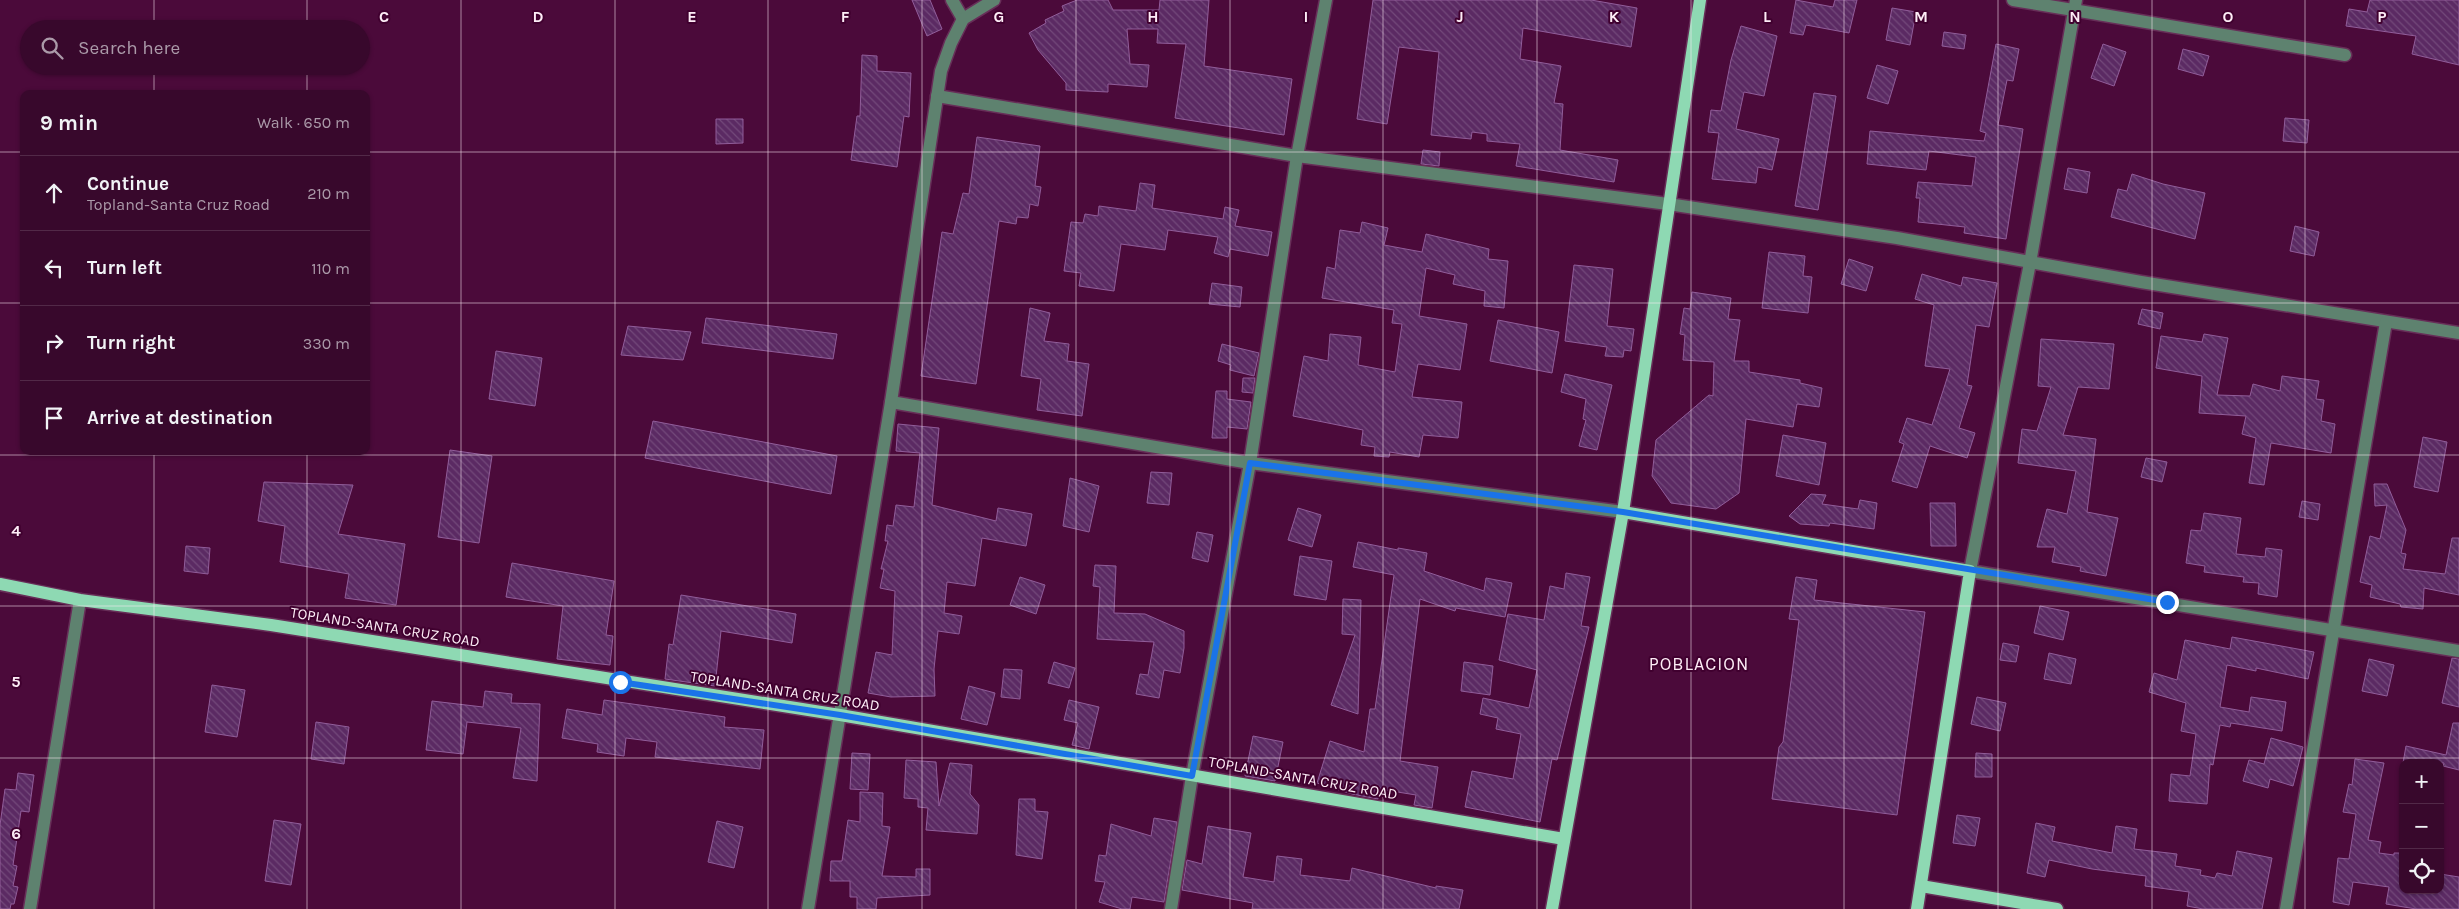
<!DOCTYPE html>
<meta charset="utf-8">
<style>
:root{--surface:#38082c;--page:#3f1134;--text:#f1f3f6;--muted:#ab9aa9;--line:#522948}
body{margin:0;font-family:Karla,sans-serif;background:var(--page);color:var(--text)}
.controls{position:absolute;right:15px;bottom:15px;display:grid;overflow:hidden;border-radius:10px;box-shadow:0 1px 4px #0004}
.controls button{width:45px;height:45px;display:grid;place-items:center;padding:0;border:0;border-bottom:1px solid var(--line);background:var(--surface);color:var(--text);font:25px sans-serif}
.stop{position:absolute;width:15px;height:15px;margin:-11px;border:4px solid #1a73e8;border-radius:50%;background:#fff}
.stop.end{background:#1a73e8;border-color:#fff;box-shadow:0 1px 5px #0008}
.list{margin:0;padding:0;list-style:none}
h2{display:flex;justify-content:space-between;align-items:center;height:65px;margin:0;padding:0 20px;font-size:21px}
h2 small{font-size:16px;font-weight:400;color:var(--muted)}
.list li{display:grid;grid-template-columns:32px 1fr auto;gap:15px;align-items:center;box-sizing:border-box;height:75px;padding:0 20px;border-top:1px solid var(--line)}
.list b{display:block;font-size:19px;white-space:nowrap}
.list p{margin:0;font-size:16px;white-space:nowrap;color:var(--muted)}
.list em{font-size:16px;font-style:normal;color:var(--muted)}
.icon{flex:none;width:28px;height:28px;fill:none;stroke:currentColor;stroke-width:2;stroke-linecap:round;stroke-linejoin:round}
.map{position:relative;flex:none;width:2459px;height:909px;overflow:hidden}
.search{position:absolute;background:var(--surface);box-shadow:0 1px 4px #0004;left:20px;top:20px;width:350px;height:55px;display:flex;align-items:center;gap:12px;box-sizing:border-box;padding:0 18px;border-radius:28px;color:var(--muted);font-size:19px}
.panel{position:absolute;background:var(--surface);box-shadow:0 1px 4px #0004;left:20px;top:90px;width:350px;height:365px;border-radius:10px}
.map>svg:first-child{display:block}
.building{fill:url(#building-back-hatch);stroke:#915d9a}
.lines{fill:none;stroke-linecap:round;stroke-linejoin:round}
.minor-casing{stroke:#672e58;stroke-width:15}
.major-casing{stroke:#672e58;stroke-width:15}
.minor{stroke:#5e826f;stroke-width:12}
.major{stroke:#8ed9b3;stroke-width:12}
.route{stroke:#1a73e8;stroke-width:6}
.grid{fill:none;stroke:#fdecf6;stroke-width:1;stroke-opacity:0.55}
.labels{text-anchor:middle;stroke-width:4;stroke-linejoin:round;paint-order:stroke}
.street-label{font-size:15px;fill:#fdecf6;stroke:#40002f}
.quarter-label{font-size:18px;letter-spacing:1px;fill:#fdecf6;stroke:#40002f}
.grid-label{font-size:16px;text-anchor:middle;font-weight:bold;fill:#fdecf6;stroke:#40002f;stroke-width:4;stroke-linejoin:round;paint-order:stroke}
</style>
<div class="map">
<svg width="2459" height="909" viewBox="0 0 2459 909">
<defs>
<pattern id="building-back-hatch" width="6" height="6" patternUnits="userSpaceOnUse" patternTransform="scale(1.25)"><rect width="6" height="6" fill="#5b2a63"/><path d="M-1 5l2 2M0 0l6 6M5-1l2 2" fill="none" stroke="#73497a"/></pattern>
</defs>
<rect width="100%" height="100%" fill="#4b0a3a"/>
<g class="building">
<polygon points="912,0 930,0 942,29 927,36"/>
<polygon points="1077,0 1108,0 1113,10 1159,10 1160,0 1209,0 1204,66 1292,79 1284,135 1175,118 1186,44 1157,43 1158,29 1127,29 1130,64 1149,65 1147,87 1108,84 1108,92 1066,90 1066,83 1038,50 1029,33 1046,23 1045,20 1064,11 1062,6"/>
<polygon points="1373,0 1591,0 1637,8 1631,47 1523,28 1520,59 1561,66 1554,103 1563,104 1560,150 1618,160 1614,182 1516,166 1520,144 1487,141 1487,134 1472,132 1471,139 1431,135 1439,52 1399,47 1387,124 1357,119"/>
<polygon points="1796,0 1833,7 1835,0 1857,0 1849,33 1806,25 1803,35 1790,33"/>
<polygon points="2370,0 2459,0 2459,65 2412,54 2416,36 2346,26 2349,9 2367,12"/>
<polygon points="1892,8 1916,12 1910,45 1886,40"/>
<polygon points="1741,26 1777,36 1764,96 1744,92 1736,129 1779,139 1772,170 1758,167 1756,183 1712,179 1719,133 1708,132 1711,110 1721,111 1731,60"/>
<polygon points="1944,32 1966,35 1964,49 1942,46"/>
<polygon points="1996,44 2019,49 2013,81 2007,80 1998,125 2023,129 2006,239 1964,233 1965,227 1918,222 1920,198 1916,198 1918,182 1972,186 1976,157 1929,151 1926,170 1867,164 1870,131 1984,141 1986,133 1980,131"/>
<polygon points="2103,44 2126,52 2114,86 2091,78"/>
<polygon points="2183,49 2209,56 2203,76 2178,69"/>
<polygon points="862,55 877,56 877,71 911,73 909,117 904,116 897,167 851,160 857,116 860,116"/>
<polygon points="1877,65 1898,71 1888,104 1867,98"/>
<polygon points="1814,93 1836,96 1818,210 1795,206"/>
<polygon points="2285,118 2309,120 2307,143 2283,141"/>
<polygon points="716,119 743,119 743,143 716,144"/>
<polygon points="977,137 1040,146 1035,186 1041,187 1038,206 1030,204 1028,218 1017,217 1016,224 999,221 976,384 921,376 942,232 953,234 963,193 969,194"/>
<polygon points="1423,150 1440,152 1439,166 1421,164"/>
<polygon points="2068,168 2090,172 2087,193 2064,189"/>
<polygon points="2132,174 2163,184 2205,193 2195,239 2111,217 2118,189 2127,191"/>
<polygon points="1140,183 1155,185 1152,208 1223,219 1225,207 1239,210 1235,226 1272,232 1268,256 1230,249 1228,257 1214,253 1218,237 1168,230 1165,250 1121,244 1114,291 1079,286 1081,273 1064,271 1071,222 1083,223 1085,214 1098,216 1099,206 1136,211"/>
<polygon points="1362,222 1388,228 1384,245 1422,252 1426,234 1489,249 1488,259 1508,261 1504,308 1484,306 1485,291 1453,284 1455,275 1426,268 1419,316 1467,324 1460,370 1418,364 1412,397 1462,402 1458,438 1423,435 1419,457 1390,452 1389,457 1374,456 1375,447 1361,445 1363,430 1293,416 1304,356 1328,361 1330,334 1361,337 1358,365 1395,372 1402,324 1392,323 1394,310 1322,298 1327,267 1335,269 1340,230 1360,233"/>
<polygon points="2295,226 2319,232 2314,256 2290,251"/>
<polygon points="1769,252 1805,256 1803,276 1812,277 1808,313 1762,308"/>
<polygon points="1849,259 1873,267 1866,291 1841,284"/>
<polygon points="1574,265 1613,269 1607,326 1634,329 1631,351 1624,350 1623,357 1605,356 1607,347 1565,341"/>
<polygon points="1922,274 1961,286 1963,277 1997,283 1989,327 1976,325 1967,385 1972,386 1959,428 1975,433 1967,458 1930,446 1917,488 1892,481 1904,444 1899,442 1907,418 1932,425 1950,369 1925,366 1934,305 1915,299"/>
<polygon points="1212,283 1242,287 1240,307 1209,304"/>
<polygon points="1692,292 1731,298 1728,319 1740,320 1734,361 1749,361 1749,372 1800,380 1800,383 1822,388 1819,407 1797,404 1793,427 1746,419 1739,493 1716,509 1671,503 1652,476 1656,440 1709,395 1713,396 1714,362 1683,360 1685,335 1680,334 1684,308 1690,309"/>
<polygon points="1030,308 1050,313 1044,341 1069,344 1067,361 1089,364 1082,416 1037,410 1041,379 1021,376"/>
<polygon points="2142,309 2163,313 2160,329 2138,324"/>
<polygon points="706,318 837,334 833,359 702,343"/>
<polygon points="1498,320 1559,332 1552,373 1490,361"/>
<polygon points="628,326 691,332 683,360 621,355"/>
<polygon points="2204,334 2228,338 2217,395 2250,396 2253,384 2280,391 2282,376 2319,381 2316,399 2324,400 2321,421 2335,424 2331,453 2271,443 2264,485 2249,483 2256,438 2242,434 2246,416 2199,413 2202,376 2156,368 2161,336 2202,342"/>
<polygon points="2041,339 2114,344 2109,389 2078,387 2063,435 2096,439 2087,512 2118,518 2106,576 2080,571 2081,567 2052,562 2055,547 2037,547 2047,509 2067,514 2076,471 2018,463 2022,429 2037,431 2051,387 2038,386"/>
<polygon points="1222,344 1259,353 1254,376 1230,370 1231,365 1218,361"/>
<polygon points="496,351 542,358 535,406 489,399"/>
<polygon points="1565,374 1612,385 1597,450 1579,446 1586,420 1583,419 1586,399 1561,392"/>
<polygon points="1243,378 1255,378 1253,393 1242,392"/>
<polygon points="1216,391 1227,391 1227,399 1251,402 1247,429 1227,427 1227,438 1212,438"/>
<polygon points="653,421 837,456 831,494 645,458"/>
<polygon points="898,424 939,428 932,505 996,521 998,508 1032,514 1026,546 982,538 975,586 947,582 944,613 962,616 959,634 938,631 934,669 935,696 891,697 868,693 876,652 892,655 895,591 880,588 884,569 881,569 888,541 885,541 887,525 893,526 896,505 914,507 920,453 896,451"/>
<polygon points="1783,435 1826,443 1819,485 1776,476"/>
<polygon points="2423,437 2447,442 2438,492 2414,487"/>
<polygon points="450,450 492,456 479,543 438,537"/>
<polygon points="2146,458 2167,462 2162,482 2141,477"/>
<polygon points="1151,472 1172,473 1169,505 1147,503"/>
<polygon points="1070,478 1099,486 1089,532 1063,526"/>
<polygon points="264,482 353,485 338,534 405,544 396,605 345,598 349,574 280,562 285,526 258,521"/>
<polygon points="2374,484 2387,484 2406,530 2401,553 2406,554 2403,569 2445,574 2452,538 2459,538 2459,595 2424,588 2423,609 2401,607 2400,604 2370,597 2372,585 2360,582 2370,536 2380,539 2387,505 2375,506"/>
<polygon points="1811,494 1826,495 1822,504 1858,509 1860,500 1877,503 1874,529 1830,523 1829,526 1800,524 1789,516"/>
<polygon points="2302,501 2320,504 2318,520 2299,517"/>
<polygon points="1930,503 1955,503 1956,546 1931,546"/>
<polygon points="1298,508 1321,515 1312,547 1288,540"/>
<polygon points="2204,513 2241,518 2236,554 2265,557 2266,548 2282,550 2277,597 2258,594 2259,583 2243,582 2244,577 2204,572 2205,566 2186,563 2191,530 2201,531"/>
<polygon points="1197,532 1213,535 1208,562 1192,558"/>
<polygon points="1358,542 1398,550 1398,548 1427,553 1424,571 1484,591 1486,578 1512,583 1505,617 1456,608 1455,611 1420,599 1400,761 1438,767 1432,808 1414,805 1416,795 1379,789 1378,799 1352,794 1317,783 1330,741 1364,752 1370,709 1375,709 1394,575 1353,567"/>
<polygon points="186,546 210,548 208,574 184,571"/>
<polygon points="1300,556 1332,561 1326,600 1294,595"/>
<polygon points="512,563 614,581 606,635 613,636 610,665 557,659 563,606 506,597"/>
<polygon points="1095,565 1116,566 1114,613 1145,614 1184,631 1184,648 1180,673 1164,670 1159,698 1136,694 1140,674 1148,675 1154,642 1097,639 1100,587 1093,586"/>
<polygon points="1566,573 1590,577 1581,626 1589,627 1557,760 1552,759 1540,822 1465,807 1472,771 1513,779 1521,734 1496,729 1498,718 1480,714 1483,698 1529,708 1537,670 1499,660 1508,614 1544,620 1550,586 1564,589"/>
<polygon points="1020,577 1045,585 1036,614 1010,605"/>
<polygon points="1796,577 1817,580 1814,600 1925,612 1897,815 1772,799 1779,747 1783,742 1799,620 1789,619"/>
<polygon points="681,595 796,614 792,643 721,631 715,686 665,679 669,644 673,645"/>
<polygon points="1343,599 1361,600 1358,714 1331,705 1355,635 1342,634"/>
<polygon points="2040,606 2069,612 2063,640 2034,633"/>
<polygon points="2232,637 2314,652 2308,679 2256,668 2256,671 2227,665 2220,707 2249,712 2251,697 2286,702 2282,731 2231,723 2230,727 2220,725 2213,765 2210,764 2207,804 2169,801 2171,774 2190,776 2196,734 2181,731 2186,703 2149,692 2154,673 2177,680 2185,640 2230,649"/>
<polygon points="2003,643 2019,646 2016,662 2000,660"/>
<polygon points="2049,653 2076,659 2071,684 2044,679"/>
<polygon points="2452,658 2459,659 2459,707 2442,703"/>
<polygon points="2369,659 2394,665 2387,696 2362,691"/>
<polygon points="1054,662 1075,668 1069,688 1048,683"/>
<polygon points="1464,662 1493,666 1490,695 1461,691"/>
<polygon points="1004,669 1022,670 1020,699 1001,697"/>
<polygon points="212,685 245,690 237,737 205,732"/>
<polygon points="969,686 995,693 987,725 961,719"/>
<polygon points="485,691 512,694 511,703 540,704 537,781 513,778 521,728 467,722 463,754 426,750 432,701 483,707"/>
<polygon points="1977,697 2006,703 2000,731 1971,724"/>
<polygon points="604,700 725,717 724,727 764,730 760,769 655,757 657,742 626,738 624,756 597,752 598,744 562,738 567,709 602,715"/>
<polygon points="1069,700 1099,707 1089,749 1072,745 1078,723 1064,720"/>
<polygon points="316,722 349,727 344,764 311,759"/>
<polygon points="2453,723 2459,723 2459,770 2443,766 2444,763 2403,763 2406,746 2446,755"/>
<polygon points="1253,736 1283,742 1275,781 1245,776"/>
<polygon points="2271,738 2303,747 2293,786 2270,779 2268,788 2243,781 2249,760 2264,764"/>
<polygon points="852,753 870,754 868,790 850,789"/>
<polygon points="1976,753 1992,754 1992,777 1975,777"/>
<polygon points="2355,759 2384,763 2368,840 2381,842 2379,853 2394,855 2394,853 2403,853 2403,890 2440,890 2440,874 2459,877 2459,909 2416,909 2386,904 2389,887 2353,882 2349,905 2333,902 2338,858 2349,859 2356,814 2343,812 2349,784 2352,785"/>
<polygon points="906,760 936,762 939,806 950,763 972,765 970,794 979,805 977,834 926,830 928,808 918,807 918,799 904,798"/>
<polygon points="18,773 34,775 29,812 21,811 13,865 17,866 13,886 18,887 14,904 11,904 10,909 0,909 0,825 5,789 16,790"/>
<polygon points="860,792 883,793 882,826 890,827 882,876 916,877 916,869 930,869 930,895 877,898 876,909 857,909 857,897 850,897 850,881 830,881 831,861 842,861 848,820 860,822"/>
<polygon points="1019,799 1035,799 1035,811 1048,812 1042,859 1016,855"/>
<polygon points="1957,815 1980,818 1975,846 1953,843"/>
<polygon points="1154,818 1177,822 1164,902 1132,897 1130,909 1122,909 1099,902 1105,882 1095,881 1099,855 1106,856 1111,824 1151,836"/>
<polygon points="274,820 301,824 291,885 265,881"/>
<polygon points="717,821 743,827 734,868 708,862"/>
<polygon points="2036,823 2055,827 2052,841 2112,853 2116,826 2137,829 2134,849 2177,854 2175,866 2201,870 2200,875 2215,878 2217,873 2232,876 2237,851 2272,858 2262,909 2203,909 2187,906 2189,892 2145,886 2146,876 2092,869 2049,860 2045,877 2027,873"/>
<polygon points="1208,826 1251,833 1243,877 1274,882 1277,856 1302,859 1300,875 1350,881 1352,868 1436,888 1436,886 1463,890 1459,909 1252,909 1253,903 1182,890 1187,860 1202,864"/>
</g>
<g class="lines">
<g class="minor-casing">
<g id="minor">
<polyline points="952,0 963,19"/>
<polyline points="2013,0 2345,55"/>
<polyline points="2076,0 2030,263 1970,571 2459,651"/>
<polyline points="937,96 1297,156 1668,204 1897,238 2141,282 2459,333"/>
<polyline points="891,402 1250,463 1623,512"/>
<polyline points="30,909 80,600"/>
<polyline points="808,909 891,402 941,71 951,43 963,19 994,0"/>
<polyline points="1171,909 1192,776 1250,463 1297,156 1326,0"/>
<polyline points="2286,909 2386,322"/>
</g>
</g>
<g class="major-casing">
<g id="major">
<polyline points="1623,512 1970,571 1917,909"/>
<polyline points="0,584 80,600 271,625 840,715 1564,839"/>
<polyline points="1921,886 2057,909"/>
<polyline points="1552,909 1623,512 1700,0"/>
</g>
</g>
<use href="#minor" class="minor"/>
<use href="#major" class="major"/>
</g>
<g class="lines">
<polyline class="route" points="620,682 840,715 1192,776 1250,463 1623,512 2167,602"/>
</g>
<path class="grid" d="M154,0V29M307,0V29M461,0V909M615,0V909M768,0V909M922,0V909M1076,0V909M1230,0V909M1383,0V909M1537,0V909M1691,0V909M1844,0V909M1998,0V909M2152,0V909M2305,0V909M154,66V94M307,66V94M0,152H24M366,152H2459M0,303H24M366,303H2459M154,451V909M307,451V909M0,455H2459M0,606H2459M0,758H2459"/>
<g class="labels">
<g class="street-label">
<text transform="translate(385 627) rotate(9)" y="5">TOPLAND-SANTA CRUZ ROAD</text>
<text transform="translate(785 691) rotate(9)" y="5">TOPLAND-SANTA CRUZ ROAD</text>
<text transform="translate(1303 778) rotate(10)" y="5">TOPLAND-SANTA CRUZ ROAD</text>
</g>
<g class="quarter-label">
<text x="1699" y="670">POBLACION</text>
</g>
</g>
<g class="grid-label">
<text x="384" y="22">C</text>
<text x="538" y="22">D</text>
<text x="692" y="22">E</text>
<text x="845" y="22">F</text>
<text x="999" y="22">G</text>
<text x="1153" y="22">H</text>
<text x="1306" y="22">I</text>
<text x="1460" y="22">J</text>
<text x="1614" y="22">K</text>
<text x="1767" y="22">L</text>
<text x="1921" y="22">M</text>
<text x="2075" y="22">N</text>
<text x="2228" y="22">O</text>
<text x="2382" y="22">P</text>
<text x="16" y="536">4</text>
<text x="16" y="687">5</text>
<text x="16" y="839">6</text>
</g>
</svg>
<div class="controls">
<button>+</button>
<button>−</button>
<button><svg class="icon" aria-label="locate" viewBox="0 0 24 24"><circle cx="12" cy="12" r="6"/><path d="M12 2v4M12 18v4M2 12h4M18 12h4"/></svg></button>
</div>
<div class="stop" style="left:620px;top:682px"></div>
<div class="stop end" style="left:2167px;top:602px"></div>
<div class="search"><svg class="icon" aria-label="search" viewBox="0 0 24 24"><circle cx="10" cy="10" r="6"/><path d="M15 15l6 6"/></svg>Search here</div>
<section class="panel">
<h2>9 min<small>Walk · 650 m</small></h2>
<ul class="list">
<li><svg class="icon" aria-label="ahead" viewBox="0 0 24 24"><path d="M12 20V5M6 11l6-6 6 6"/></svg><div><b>Continue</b><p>Topland-Santa Cruz Road</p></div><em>210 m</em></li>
<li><svg class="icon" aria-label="left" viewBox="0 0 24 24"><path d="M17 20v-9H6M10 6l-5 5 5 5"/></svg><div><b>Turn left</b></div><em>110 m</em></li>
<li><svg class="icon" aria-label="right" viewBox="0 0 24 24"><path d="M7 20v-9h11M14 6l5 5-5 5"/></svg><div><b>Turn right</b></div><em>330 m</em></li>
<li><svg class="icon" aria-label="arrive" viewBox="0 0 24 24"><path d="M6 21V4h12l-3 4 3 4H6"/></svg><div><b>Arrive at destination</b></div></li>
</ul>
</section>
</div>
